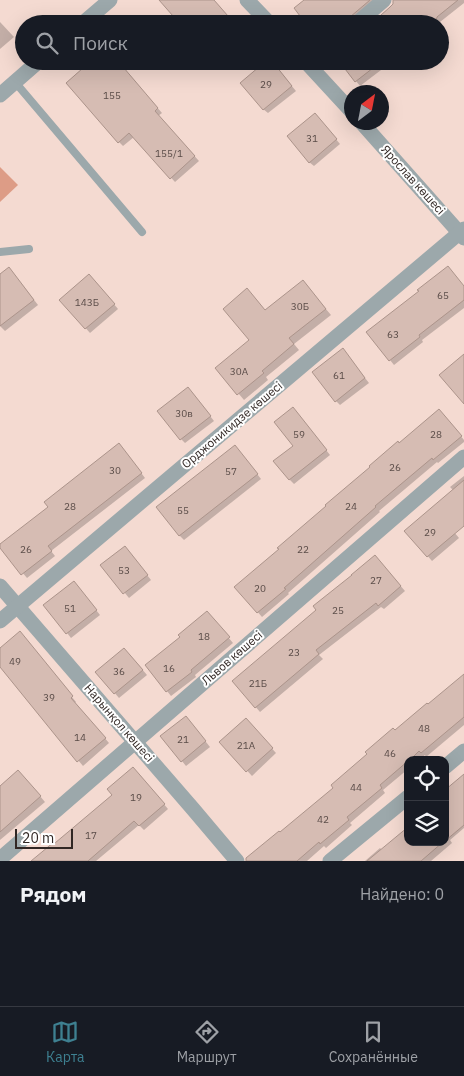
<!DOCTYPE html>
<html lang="ru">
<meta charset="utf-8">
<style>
:root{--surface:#171b24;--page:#242831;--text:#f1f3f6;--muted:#9ea1a6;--line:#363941;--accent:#3e8091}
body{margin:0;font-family:"IBM Plex Sans",sans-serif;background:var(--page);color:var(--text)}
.controls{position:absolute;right:15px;bottom:15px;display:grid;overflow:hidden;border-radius:10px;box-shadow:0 5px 20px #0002}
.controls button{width:45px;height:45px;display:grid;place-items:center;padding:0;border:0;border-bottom:1px solid var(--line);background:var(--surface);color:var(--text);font:25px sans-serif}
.compass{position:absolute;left:344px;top:85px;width:45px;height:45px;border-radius:50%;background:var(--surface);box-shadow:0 5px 20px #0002;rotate:32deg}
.scale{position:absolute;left:15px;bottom:12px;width:58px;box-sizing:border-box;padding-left:5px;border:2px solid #312724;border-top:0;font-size:14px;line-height:18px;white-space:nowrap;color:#312724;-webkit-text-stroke:4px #fff;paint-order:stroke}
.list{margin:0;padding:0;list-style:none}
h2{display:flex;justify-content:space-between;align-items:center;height:65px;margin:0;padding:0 20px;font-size:21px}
h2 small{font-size:16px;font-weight:400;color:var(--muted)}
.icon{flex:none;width:28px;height:28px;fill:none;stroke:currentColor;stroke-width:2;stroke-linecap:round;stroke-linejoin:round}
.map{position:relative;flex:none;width:464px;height:861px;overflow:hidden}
.search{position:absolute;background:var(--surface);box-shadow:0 5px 20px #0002;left:15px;right:15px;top:15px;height:55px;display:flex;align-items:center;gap:12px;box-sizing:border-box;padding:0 18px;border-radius:28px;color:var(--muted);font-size:19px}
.sheet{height:145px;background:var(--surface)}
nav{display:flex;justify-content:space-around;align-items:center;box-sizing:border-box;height:70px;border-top:1px solid var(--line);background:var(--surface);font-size:14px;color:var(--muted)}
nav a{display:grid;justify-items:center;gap:2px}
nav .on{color:var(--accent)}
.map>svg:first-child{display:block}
.green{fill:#dd9c86}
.shadow{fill:#0003}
.building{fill:#d6bcb3;stroke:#ac948b}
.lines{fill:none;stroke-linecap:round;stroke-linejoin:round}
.lane{stroke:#9ca8ab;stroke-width:8}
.street{stroke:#9ca8ab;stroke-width:15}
.labels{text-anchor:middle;stroke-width:4;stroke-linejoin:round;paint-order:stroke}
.number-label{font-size:10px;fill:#5a4c48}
.street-label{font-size:12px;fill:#312724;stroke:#fff}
</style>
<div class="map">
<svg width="464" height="861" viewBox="0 0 464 861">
<rect width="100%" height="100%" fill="#f4dad1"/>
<polygon class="green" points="0,167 18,185 0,202"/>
<g class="shadow">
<polygon points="306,0 376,0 352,24 307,24"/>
<polygon points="402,0 464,0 464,3 440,22 441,23 440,24 373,24"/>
<polygon points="0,22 14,37 0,49"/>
<polygon points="117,61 162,113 158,116 199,161 175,182 134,137 123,146 119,142"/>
<polygon points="221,61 228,61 224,65"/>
<polygon points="340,61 387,61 383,64 385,67 360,86"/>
<polygon points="274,65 296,91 268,113 263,109"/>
<polygon points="319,119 340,144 314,166 309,162"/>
<polygon points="13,273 38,305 5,331 0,326 0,276"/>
<polygon points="94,280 118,309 90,333 61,300"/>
<polygon points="303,282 331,315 294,344 299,350 266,377 268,380 244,400 217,368 251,340 266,311"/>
<polygon points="464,287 464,308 422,340 423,342 394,365 390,360"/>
<polygon points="347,355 369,383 340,405 336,401"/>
<polygon points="192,393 214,421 185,443 181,439"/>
<polygon points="297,413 330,455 294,484 290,480 294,446"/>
<polygon points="443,415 464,440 464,442 438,463 437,462 379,511 380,512 288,593 289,594 262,617 236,587 280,549 399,444"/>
<polygon points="123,449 145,478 51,551 55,556 27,578 0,546"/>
<polygon points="239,451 261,479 184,540 179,535"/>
<polygon points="464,476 464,524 454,532 459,538 432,561 406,531 453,490 450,487"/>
<polygon points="129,552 151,580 129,598 102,565"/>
<polygon points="379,561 405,591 384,609 381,607 319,655 323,659 260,712 234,682"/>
<polygon points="78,587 100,615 71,638 45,605"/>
<polygon points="211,617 233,643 195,675 196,677 171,696 167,691"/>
<polygon points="24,638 76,702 75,703 109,743 83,766 0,665 0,649"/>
<polygon points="129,654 147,675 119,698 97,672"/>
<polygon points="464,676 464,725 426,757 425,755 419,760 408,760 408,769 383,790 385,793 350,823 352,825 326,848 324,846 307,861 258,861 280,834 334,788 395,731 428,706"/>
<polygon points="190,722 210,747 186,766 182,761"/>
<polygon points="250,724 276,753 252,776 221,742"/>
<polygon points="138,773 168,809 144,830 139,825 96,861 34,861 55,845"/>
<polygon points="464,775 464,828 450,840 452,843 431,861 365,861 380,848 382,850 408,842 445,842 445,796"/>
<polygon points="23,776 45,802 0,840 0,787"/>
</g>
<g class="building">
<polygon points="159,0 214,0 235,24 180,24"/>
<polygon points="304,0 370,0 350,17 347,24 306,24 294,8"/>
<polygon points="393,0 458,0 437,17 437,18 430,24 371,24 390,7 393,4"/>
<polygon points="91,61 118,61 158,108 155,111 195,156 170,179 129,133 118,143 66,83"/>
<polygon points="266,61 272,61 292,86 263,110 240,83"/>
<polygon points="339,61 382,61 355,82"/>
<polygon points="315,113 337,139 309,163 287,136"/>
<polygon points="448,266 464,286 464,300 419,335 420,337 389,361 366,332 419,291 417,290"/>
<polygon points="9,267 34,300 0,326 0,274"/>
<polygon points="89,274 115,304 85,329 59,300"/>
<polygon points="303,280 326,309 289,338 294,344 262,371 264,373 237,395 215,368 249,340 223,309 247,288 265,310"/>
<polygon points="343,348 365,378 335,402 312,372"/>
<polygon points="464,354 464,404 439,375"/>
<polygon points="188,387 211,416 180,440 157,411"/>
<polygon points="293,407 327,450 289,480 273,461 293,446 274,422"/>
<polygon points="439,409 462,436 433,460 432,458 375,506 376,507 284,588 286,589 257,613 234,587 279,549 277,548 326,506 325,505 370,467 369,466 398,441 399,443"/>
<polygon points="119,443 142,473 48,546 52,551 21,575 0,548 0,544 48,507 44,502"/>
<polygon points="235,445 258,474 179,536 156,507"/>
<polygon points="464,480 464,526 427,557 404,531"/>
<polygon points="125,546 148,575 123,594 100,565"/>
<polygon points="375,555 401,586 378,606 376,603 316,650 319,654 255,708 232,681 316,610 313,606 352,575 351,575"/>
<polygon points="74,581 97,610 66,634 43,605"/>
<polygon points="207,611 230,637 191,670 192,672 166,692 145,665 180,637 178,635"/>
<polygon points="20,631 73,696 71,698 106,738 77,762 0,667 0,648"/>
<polygon points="124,648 143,670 114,694 95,672"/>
<polygon points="464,674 464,717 421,753 419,751 410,760 408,760 408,761 380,785 382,788 347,817 349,820 320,844 319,842 297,861 246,861 246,858 279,831 280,832 333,788 331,785 367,754 365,752 393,728 395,730 427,703 428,704"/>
<polygon points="186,716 206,741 181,762 160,736"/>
<polygon points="246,718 273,748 246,772 219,742"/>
<polygon points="133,767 165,804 139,826 134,821 88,861 31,861 54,842 55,843 112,795 107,789"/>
<polygon points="18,770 41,796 0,832 0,786"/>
<polygon points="464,774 464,825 445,841 445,790"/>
<polygon points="408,827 408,842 443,842 421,861 367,861"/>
</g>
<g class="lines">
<g class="lane">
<polyline points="15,82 142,232"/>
<polyline points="0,252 29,249"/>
</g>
<g class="street">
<polyline points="247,0 270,24"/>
<polyline points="82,24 110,0"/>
<polyline points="356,24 384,0"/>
<polyline points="305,61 352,112"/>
<polyline points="0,95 39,61"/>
<polyline points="361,122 464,238"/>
<polyline points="0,586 193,809 237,861"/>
<polyline points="0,621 464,229"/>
<polyline points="445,767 464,751"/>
<polyline points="0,859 464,457"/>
<polyline points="330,861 408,797"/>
</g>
</g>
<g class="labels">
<g class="number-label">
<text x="266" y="88">29</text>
<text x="112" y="99">155</text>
<text x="312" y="142">31</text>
<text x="169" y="157">155/1</text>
<text x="443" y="299">65</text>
<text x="87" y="306">143Б</text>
<text x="300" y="310">30Б</text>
<text x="393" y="338">63</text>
<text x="239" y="375">30А</text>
<text x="339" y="379">61</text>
<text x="184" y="417">30в</text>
<text x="299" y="438">59</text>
<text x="436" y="438">28</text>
<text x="395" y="471">26</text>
<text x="115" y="474">30</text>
<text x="231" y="475">57</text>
<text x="70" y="510">28</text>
<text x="351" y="510">24</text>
<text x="183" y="514">55</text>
<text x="430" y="536">29</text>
<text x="26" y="553">26</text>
<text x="303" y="553">22</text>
<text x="124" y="574">53</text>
<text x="376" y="584">27</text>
<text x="260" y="592">20</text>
<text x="70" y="612">51</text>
<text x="338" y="614">25</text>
<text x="204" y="640">18</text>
<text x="294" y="656">23</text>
<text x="15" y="665">49</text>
<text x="169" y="672">16</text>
<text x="119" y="675">36</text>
<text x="258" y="687">21Б</text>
<text x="49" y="701">39</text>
<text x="424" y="732">48</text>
<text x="80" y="741">14</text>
<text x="183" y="743">21</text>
<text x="246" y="749">21А</text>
<text x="390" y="757">46</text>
<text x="356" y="791">44</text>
<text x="136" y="801">19</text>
<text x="323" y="823">42</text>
<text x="91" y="839">17</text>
</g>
<g class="street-label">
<text transform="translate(413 180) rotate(48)" y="4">Ярослав көшесі</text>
<text transform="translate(232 425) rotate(-40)" y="4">Орджоникидзе көшесі</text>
<text transform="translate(232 658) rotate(-41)" y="4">Львов көшесі</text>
<text transform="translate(119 723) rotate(49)" y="4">Нарынқол көшесі</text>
</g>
</g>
</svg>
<div class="controls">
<button><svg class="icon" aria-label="locate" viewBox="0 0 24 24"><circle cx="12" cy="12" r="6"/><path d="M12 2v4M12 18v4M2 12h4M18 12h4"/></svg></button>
<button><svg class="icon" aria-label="layers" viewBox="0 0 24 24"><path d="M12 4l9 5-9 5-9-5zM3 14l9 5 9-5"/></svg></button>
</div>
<svg class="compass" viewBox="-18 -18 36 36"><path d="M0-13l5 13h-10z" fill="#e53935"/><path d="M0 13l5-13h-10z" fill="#9ea1a6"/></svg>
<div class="scale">20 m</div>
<div class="search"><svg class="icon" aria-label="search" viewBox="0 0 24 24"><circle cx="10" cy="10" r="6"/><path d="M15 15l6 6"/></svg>Поиск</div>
</div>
<section class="sheet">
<h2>Рядом<small>Найдено: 0</small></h2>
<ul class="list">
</ul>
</section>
<nav>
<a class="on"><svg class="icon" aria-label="map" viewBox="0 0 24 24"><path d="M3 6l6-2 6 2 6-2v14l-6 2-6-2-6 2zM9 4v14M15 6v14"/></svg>Карта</a>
<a><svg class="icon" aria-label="directions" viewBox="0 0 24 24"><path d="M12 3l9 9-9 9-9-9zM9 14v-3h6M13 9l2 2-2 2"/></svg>Маршрут</a>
<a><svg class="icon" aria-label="saved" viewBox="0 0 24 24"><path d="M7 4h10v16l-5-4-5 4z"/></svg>Сохранённые</a>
</nav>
